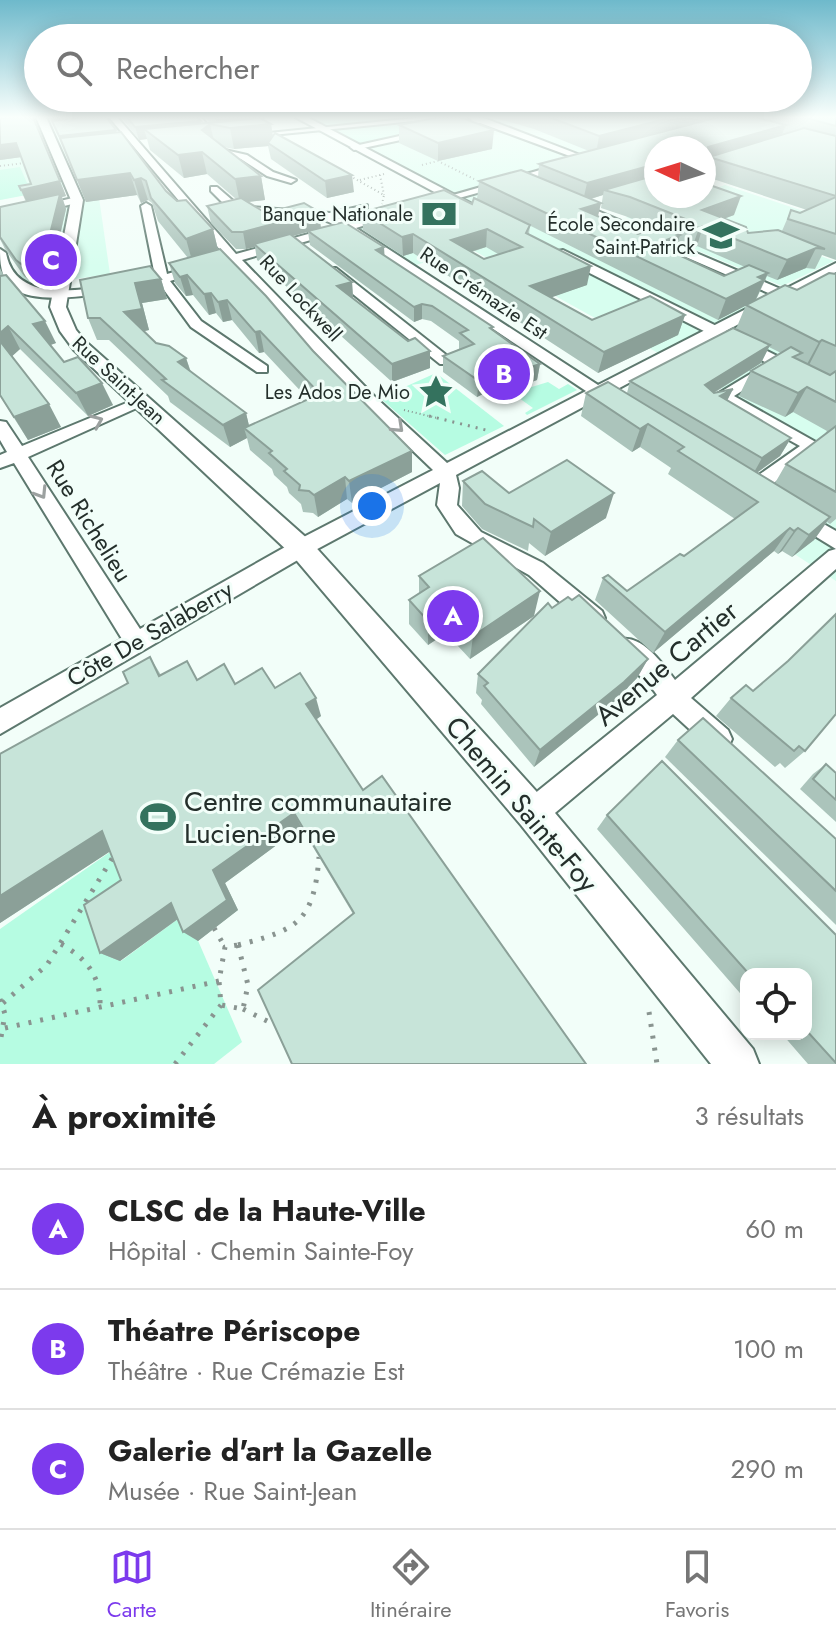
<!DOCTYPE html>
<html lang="fr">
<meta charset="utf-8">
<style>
:root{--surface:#fff;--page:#f2f2f2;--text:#222;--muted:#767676;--line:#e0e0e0;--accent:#7c3aed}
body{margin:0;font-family:Jost,sans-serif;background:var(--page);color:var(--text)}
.controls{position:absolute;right:24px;bottom:24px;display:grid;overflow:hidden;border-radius:16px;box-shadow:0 4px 20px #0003}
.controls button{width:72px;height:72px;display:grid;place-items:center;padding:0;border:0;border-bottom:2px solid var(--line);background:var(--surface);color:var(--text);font:40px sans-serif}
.compass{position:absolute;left:644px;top:136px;width:72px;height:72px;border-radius:50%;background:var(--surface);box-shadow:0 4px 20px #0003;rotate:274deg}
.you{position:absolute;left:372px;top:506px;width:28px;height:28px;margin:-20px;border:6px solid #fff;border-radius:50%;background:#1a73e8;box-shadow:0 0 0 12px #1a73e833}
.badge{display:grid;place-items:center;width:52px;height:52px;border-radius:50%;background:var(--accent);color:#fff;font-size:26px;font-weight:700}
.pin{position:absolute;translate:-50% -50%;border:4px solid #fff;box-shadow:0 2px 8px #0006}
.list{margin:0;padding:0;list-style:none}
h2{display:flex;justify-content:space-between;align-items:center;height:104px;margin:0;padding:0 32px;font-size:34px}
h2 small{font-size:26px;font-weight:400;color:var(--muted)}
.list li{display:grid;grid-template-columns:52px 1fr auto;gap:24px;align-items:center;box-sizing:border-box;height:120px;padding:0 32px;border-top:2px solid var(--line)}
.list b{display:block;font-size:30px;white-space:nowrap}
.list p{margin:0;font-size:26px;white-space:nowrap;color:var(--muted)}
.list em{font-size:26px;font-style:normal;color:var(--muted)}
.icon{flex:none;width:44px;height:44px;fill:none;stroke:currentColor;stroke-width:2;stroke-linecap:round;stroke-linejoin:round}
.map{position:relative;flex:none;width:836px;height:1064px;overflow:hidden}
.search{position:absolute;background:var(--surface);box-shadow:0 4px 20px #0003;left:24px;right:24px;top:24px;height:88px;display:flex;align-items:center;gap:20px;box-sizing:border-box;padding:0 28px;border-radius:44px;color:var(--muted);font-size:30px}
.sheet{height:464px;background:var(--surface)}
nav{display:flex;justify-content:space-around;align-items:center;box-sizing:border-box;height:112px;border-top:2px solid var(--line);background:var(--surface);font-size:22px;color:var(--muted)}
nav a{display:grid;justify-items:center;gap:4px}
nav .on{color:var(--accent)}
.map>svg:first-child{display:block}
.built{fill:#d7feef}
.green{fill:#b6fce2}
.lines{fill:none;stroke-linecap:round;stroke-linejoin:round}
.minor-casing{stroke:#5d786e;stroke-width:4}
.major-casing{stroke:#5d786e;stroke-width:4}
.path-far2{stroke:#899490;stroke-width:2;stroke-dasharray:1 3;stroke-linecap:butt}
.path-far1{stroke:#899490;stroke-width:3;stroke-dasharray:2 6;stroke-linecap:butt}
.path{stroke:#899490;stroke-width:5;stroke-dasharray:3 9;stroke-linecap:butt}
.minor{fill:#fff;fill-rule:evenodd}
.major{fill:#fff;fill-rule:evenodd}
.wall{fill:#abc4bb;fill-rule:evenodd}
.shaded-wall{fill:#8ba098}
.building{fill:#c7e4d9;stroke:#8ba098;stroke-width:2;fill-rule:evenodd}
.oneway{stroke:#9ca1a0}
.labels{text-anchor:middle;stroke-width:6;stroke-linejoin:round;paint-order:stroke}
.far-poi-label{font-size:20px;fill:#242f2b;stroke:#f2fef9;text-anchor:end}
.far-street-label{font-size:20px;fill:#242f2b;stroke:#f2fef9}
.street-label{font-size:24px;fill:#242f2b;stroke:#f2fef9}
.near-street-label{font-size:28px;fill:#242f2b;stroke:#f2fef9}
.near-poi-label{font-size:28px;fill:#242f2b;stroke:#f2fef9;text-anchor:start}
</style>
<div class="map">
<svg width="836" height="1064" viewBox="0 0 836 1064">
<rect width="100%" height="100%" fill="#f2fef9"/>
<g class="built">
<polygon points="0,117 80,117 95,170 110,274 19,287 25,212 76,200 72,185 0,200"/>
<polygon points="472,117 713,117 733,123 518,179 538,212 836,338 836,581 745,522 817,471 793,457 813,439 469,248 410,267 346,226 451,197 351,146 476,119"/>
<polygon points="725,185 836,222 794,246 834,261 782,286 622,219 691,196 704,196 704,192"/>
</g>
<g class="green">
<polygon points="300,117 472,117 478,119 351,146"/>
<polygon points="20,167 27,183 30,183 32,194 0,200 0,170"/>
<polygon points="436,373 504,426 445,455 380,398"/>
<polygon points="548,382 559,389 568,384 577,390 527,415 525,413 533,408 512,393"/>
<polygon points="120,845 138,892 121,961 186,913 242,1042 214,1064 0,1064 0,929"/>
</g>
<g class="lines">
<g class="minor-casing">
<g id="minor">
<path d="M109,117H117L236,254L337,226C305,208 264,215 228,213L229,209L211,191V187H217L239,206L330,213L367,205V209L338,218L348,223L392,213V217L356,228L598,385L773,295L571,207V203H579L783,290L836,263V272L610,393L617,399L615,402L609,404L598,399L456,475L459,488L457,505L481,532L543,563L602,611L605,618L602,625L594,627L586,625L529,575L456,534L437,505L440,483L308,554L0,734V708L122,639L14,463L0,468V455L7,452L0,440V421L6,422L22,446L136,399H148L150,402L28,457L140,629L294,542L433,470L362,402L231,263L170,281L201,321L267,366V372H257L191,327L159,283C125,289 43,309 14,289C1,280 0,264 0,249L6,253C17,315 113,283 155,276L141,206L146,203L151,206L167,274L226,257ZM345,230L586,391L447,463L374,396L242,260Z"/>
<polygon points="193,117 201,117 219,140 213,140"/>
<polygon points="425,117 455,117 252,137 248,135"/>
<polygon points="468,117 484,118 593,160 586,162 480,123 354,150 350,147 472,120"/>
<polygon points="216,148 247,155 273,172 296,180 291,183 267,176 241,159 213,153"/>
<polygon points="561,164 564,169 430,206 425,203"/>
<polygon points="77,197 81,198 81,202 0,221 0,215"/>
<polygon points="328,268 336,268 450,358 450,364 440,364 328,274"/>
<polygon points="767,364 772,366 772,372 734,396 821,445 760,494 746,494 744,489 746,484 800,446 722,403 712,407 704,402"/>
<polygon points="799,510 836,531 836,549 792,522 789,517"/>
<path d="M836,549V569L691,698L728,730L732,739L728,748L719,752L710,748L673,714L543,823L533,827L523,823L519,813L523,803L657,695C646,678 624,666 615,647L619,640C640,632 664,665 675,680L829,551Z"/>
</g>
</g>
<g class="major-casing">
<g id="major">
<polygon points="36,117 46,117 83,200 66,307 76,330 86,342 310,541 545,801 753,1049 759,1064 711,1064 521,825 292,555 74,350 60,331 50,307 71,200"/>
<polygon points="295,117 307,117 476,206 466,209"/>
<polygon points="563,250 836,385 836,398 558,257 558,251"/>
</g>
</g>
<g class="path-far2">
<polyline points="422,165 438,161 474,179"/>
<polyline points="0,166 24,163"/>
<polyline points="384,174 380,175 384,195"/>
<polyline points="350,176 384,195 382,204"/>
<polyline points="360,180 380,175"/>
<polyline points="404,410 437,418"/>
</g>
<polyline class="path-far1" points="429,416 486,430"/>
<g class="path">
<polyline points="214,928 225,947"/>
<path d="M61,944C86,958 101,976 100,1006"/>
<path d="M238,945C298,930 314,921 319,857"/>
<polygon points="238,945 248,985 243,1009 221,1005 219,981 225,947"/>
<polyline points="0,999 5,1014 0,1043"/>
<polyline points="3,1003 47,965 113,857"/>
<polyline points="243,1009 269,1022"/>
<polyline points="649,1012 657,1064"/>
<polyline points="5,1028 219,981"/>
<polyline points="175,1064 221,1005"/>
</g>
<use href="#minor" class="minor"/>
<use href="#major" class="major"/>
</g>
<g class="wall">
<polygon points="0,117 35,117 34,119 66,196 62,197 66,209 51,274 29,280 24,276 5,249 0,239 0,207 26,202 19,186 31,184 21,157 0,160"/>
<polygon points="48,117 106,117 116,133 166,191 177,201 213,229 218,250 412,472 352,503 347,499 318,517 313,513 303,512 301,504 289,493 287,487 274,475 272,469 250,450 247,438 230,447 170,402 168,396 109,340 97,340 88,318 161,279 167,299 142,303 149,330 144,331 156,343 186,358 191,372 246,413 249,426 308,399 264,352 259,353 232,320 223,322 216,313 209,315 193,295 186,296 175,283 169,263 188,258 158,221 152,203 148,200 141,203 137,195 86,202 64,149 53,124"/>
<polygon points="121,117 197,117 202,124 211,123 205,117 264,117 264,120 271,124 273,136 354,192 327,198 271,159 268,146 234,149 223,147 261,176 265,200 247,202 266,213 321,228 384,247 384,256 540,364 537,380 496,394 491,390 477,397 443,372 443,356 459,349 459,341 431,321 422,319 414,322 310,245 308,232 293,236 352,282 353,298 430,368 392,382 257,260 255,247 246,249 236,249 211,223 207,206 236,199 207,174 184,178 150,150 147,139 139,140"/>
<path d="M492,117H836V260L822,255L815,269L806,268L777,280L767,276L756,300L797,290L836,273V519L830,524L827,522L814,540L792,557L782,551L778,554L774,551L653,653L595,600L603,578L627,591L684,556L735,519L668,474L671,468L640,447L632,452L581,416L586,393H627L630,381L736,329L746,305L718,320L477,199L479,181L538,177L539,164L589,151L534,129ZM656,148H704V169L706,163H708L704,176L807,210L800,213L791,210L782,231L748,233L724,219L734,215L656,196ZM603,195L601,208L625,216L655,228L638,234L598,217L591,199ZM678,242L692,248L697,246L745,267L724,276L674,253ZM769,347L781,353L751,371L739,396L785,417L793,412L827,431L824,435L786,464L775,483L757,473L780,456L791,438L727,400L733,389L714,393L761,363Z"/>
<polygon points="399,125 492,149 438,161 399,143"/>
<path d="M472,204L530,225L529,234L587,285L551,297L592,320L685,315L678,335L598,373L413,253L403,256L363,230L362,212ZM486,247L498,254L484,259L472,252Z"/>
<polygon points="0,268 4,276 56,343 50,345 64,362 113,405 88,416 20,349 12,356 61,427 28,440 0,396"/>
<polygon points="463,481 509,493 606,518 545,556 529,543 528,551 482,529 462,506"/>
<polygon points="419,576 534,616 470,659 446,633 428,645 409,624 409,600 419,593"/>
<polygon points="552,608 648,659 637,678 615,701 534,767 481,704 482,700 476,693 478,674"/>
<polygon points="150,657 161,675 275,688 321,716 316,720 363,790 586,1064 353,914 301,827 225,883 238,910 198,941 178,919 120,961 100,953 121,880 110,851 0,923 0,754 128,683"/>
<polygon points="788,661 805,751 785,768 780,763 775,767 716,716 731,698 753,691"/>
<polygon points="678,740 836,839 836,925 665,757"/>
<polygon points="826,764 836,773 836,822 800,789 813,774"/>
<polygon points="607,815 836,935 836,1064 808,1064 782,1034 806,1034 806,974 746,974 746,1000 597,829"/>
</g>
<g class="shaded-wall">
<polygon points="50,117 98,117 53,124"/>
<polygon points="254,117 264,117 265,125 271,124 274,145 268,143 269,146 234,149 230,128 219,126 217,120"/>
<polygon points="673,117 716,117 714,122 596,154 599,136"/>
<polygon points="201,121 203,130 210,124 215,145 144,129 147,139 139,140 135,127"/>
<polygon points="786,125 779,141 709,157 708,163 706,163 708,147"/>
<polygon points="116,130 120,142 64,149 59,136"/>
<polygon points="494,130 492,149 438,161 438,143"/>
<polygon points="16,143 22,157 0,160 0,145"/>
<polygon points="202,152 207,174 184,178 178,155"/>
<polygon points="656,164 656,180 604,190 603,195 583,201 587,183"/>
<polygon points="130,173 137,195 86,202 77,180"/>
<polygon points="352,175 354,192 327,198 325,181"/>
<polygon points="261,176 265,200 240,203 235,179"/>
<polygon points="141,178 148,200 141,203 134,180"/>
<polygon points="60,181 66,196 62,197 66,209 51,274 29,280 21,264 28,205 21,190"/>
<polygon points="741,196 734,215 698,228 702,210"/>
<polygon points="601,203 597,221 577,228 581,209"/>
<polygon points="319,212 321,228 257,246 254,244 255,247 246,249 243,232"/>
<polygon points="703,226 697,246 692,248 699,228"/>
<polygon points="213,229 219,254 193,264 186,239"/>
<polygon points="487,229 486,247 450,258 451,240"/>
<polygon points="413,234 413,253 403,256 402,237"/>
<polygon points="680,235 674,255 655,244"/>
<polygon points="384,247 385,262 376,250"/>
<polygon points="816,248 806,268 777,280 787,260"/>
<polygon points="591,266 587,285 527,306 530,286"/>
<polygon points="768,273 755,301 718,320 726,299 758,277"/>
<polygon points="187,275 193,295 186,296 180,277"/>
<polygon points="161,279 167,299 142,303 149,330 132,334 124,312 135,283"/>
<polygon points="352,282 353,298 337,286"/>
<polygon points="211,293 216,313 209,315 204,294"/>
<polygon points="227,300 232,320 223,322 218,302"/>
<polygon points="422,304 422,319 414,322 414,307"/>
<polygon points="685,315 678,335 598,373 604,352"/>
<polygon points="45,321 56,343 45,347 33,324"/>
<polygon points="8,326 20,349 9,359 0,343 0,333"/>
<polygon points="260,331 264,352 259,353 255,332"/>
<polygon points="822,340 809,365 806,366 819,342"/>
<polygon points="770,345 761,363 697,403 705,385"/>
<polygon points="430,351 430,368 392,382 392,364"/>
<polygon points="186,358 193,380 178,362"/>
<polygon points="540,364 537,380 496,394 498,378"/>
<polygon points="493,374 491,390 477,397 479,381"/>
<polygon points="102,383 113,405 88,416 76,393"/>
<polygon points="807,387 793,412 785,417 798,393"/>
<polygon points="733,389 724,407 720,396"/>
<polygon points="49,404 61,427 28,440 14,417"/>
<polygon points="246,413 251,434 244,428 247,438 230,447 223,425"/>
<polygon points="648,424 640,447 632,452 640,429"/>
<polygon points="791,438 780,456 752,476 762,458"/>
<polygon points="412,451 412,472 352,503 349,481"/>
<polygon points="345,477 347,499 318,517 314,495"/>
<polygon points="614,493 606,518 545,556 551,532"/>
<polygon points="830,517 814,540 792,557 809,535"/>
<polygon points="790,528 774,551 653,653 665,632"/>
<polygon points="798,528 782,551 778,554 794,531"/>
<polygon points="540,591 534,616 470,659 473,636"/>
<polygon points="448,609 446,633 428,645 428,621"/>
<polygon points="648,659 637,678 615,701 534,767 540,750"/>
<polygon points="316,698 321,716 312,722 306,704"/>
<polygon points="294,813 301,827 225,883 238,910 198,941 183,932 213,870"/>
<polygon points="102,831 120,845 0,923 0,896"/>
<polygon points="171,903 186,913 120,961 100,953"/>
</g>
<g class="building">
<polygon points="17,117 33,117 60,181 21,190 19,186 31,184 16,143 0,145 0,118"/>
<polygon points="83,117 106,117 116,130 59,136 52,121"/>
<polygon points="127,117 197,117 201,121 135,127"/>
<polygon points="215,117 254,117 217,120"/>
<polygon points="440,117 460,117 494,130 438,143 399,125"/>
<polygon points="549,117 673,117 599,136"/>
<polygon points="719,117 756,117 786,125 708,147 708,158 704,157 704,148 656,148 656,164 587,183 539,164"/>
<polygon points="803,117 836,117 836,126"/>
<polygon points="260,118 271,124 230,128 210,124 202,130 261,176 235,179 202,152 178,155 144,129"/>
<polygon points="804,128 836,136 836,196 709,157"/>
<polygon points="121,132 166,191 177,201 186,200 213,229 186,239 151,198 146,181 141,178 134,180 130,173 77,180 60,138"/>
<polygon points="275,133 352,175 325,181 268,143"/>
<polygon points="521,170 601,203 581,209 638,234 659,227 680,235 655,244 724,276 749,265 768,273 758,277 764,280 726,299 479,181"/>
<polygon points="656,175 656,196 704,196 704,183 741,196 702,210 746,227 748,233 778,230 825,249 816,248 787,260 703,226 699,228 678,220 683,218 630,197 604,190"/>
<path d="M444,190L472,204L474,198L530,225L526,233L591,266L530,286L592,320L650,296L685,315L604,352L413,234L402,237L362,212ZM487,229L522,247L484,259L451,240Z"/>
<polygon points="60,194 44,258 21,264 16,260 0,237 0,207"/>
<polygon points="836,197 836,234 788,219 791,210 800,213"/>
<polygon points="241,198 266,213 304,203 319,212 243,232 232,232 207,206"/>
<polygon points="344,222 384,247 376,250 493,327 490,328 540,364 498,378 493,374 479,381 443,356 474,344 460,333 468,330 432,306 422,304 414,307 308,231"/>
<polygon points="290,234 352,282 337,286 408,341 415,338 430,351 392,364 254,244"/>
<polygon points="220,249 266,296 313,351 412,451 349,481 345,477 314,495 309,491 299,490 300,485 284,471 287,469 269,453 272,451 244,428 320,394 260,331 255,332 227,300 218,302 211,293 204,294 187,275 180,277 169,263"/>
<polygon points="150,266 161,279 135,283 142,309 124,312 156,343 169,346 186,358 178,362 246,413 223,425 162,380 166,379 100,318 88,318 80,280"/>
<polygon points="829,273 836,274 836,346 822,340 819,342 746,305 785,285 797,290"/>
<polygon points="6,275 45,321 33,324 64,362 78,357 102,383 76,393 8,326 0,333 0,276"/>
<polygon points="733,328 770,345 705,385 714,393 733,389 720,396 791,438 762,458 630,381"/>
<polygon points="0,341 49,404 14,417 0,395"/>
<polygon points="791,347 802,353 793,357 830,375 836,371 836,402 807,387 798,393 751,371"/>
<polygon points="608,382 830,517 809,535 798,528 794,531 790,528 665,632 603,578 608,575 627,591 680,554 684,556 758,502 678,451 684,447 648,424 640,429 586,393"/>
<polygon points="836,426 836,492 786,464"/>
<polygon points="567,460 614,493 551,532 534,519 533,527 485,504 463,481 482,471 509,493"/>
<polygon points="483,538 540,591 473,636 448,609 428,621 409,600 429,587 419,576"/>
<polygon points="579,595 648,659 624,682 540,750 484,686 488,683 478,674 548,603 552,608 568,597 572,600"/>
<polygon points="836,614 836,714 805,751 799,746 794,751 731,698 746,685 753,691 788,661"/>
<polygon points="150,657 159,676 187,661 197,680 224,664 235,684 262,668 275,688 300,673 316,698 306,704 363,790 382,776 586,1064 292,1064 258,990 354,913 294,813 213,870 227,900 183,932 171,903 100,953 84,905 121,880 102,831 0,896 0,754 128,683 123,672"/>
<polygon points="703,718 836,839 836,891 678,740"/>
<polygon points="662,761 836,935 836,1063 806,1030 806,974 749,974 607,815"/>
<polygon points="826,764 836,773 836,800 813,779"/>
</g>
<defs><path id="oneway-chevron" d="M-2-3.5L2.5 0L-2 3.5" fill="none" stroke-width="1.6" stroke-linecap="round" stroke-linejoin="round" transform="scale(2)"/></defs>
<g class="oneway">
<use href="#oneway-chevron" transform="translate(97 421) rotate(-23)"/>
<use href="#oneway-chevron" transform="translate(398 427) rotate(43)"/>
<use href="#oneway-chevron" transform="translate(41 493) rotate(58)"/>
</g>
<linearGradient id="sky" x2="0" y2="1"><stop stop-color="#6eb9cb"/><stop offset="0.44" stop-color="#f9fffc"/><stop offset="1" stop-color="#f9fffc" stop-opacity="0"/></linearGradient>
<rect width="836" height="266" fill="url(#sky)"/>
<defs>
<g id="bank-bare" transform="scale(2.76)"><path d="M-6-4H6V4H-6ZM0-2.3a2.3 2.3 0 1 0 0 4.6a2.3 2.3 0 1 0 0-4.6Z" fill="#34725e" stroke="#f2fef9" stroke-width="2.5" paint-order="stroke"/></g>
<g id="school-bare" transform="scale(2.76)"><path d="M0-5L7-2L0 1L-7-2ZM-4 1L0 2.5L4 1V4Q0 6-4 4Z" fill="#34725e" stroke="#f2fef9" stroke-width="2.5" paint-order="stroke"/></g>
<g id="sight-bare" transform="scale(2.76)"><path d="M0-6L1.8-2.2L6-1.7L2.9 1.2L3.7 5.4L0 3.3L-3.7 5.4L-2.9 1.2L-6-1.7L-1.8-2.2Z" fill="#34725e" stroke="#f2fef9" stroke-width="2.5" paint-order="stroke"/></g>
<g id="stadium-bare" transform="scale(2.76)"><path d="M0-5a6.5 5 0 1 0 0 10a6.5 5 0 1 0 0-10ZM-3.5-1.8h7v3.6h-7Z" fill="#34725e" stroke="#f2fef9" stroke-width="2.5" paint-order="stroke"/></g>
</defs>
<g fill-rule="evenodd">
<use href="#bank-bare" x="439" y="214"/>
<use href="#school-bare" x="721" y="235"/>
<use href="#sight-bare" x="436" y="392"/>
<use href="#stadium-bare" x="158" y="817"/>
</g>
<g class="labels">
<g class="far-poi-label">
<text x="413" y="221">Banque Nationale</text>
<text x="695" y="231">École Secondaire<tspan x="695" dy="23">Saint-Patrick</tspan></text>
<text x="410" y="399">Les Ados De Mio</text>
</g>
<g class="far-street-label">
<text transform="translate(484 293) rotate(34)" y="7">Rue Crémazie Est</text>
<text transform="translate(301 298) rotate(47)" y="7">Rue Lockwell</text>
<text transform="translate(119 380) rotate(43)" y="7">Rue Saint-Jean</text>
</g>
<g class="street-label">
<text transform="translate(89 521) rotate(58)" y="8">Rue Richelieu</text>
<text transform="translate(150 634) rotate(-30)" y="8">Côte De Salaberry</text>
</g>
<g class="near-street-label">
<text transform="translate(666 663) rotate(-40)" y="10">Avenue Cartier</text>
<text transform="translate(522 804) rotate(50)" y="10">Chemin Sainte-Foy</text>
</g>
<g class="near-poi-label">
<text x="184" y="811">Centre communautaire<tspan x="184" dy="32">Lucien-Borne</tspan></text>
</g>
</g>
</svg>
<div class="controls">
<button><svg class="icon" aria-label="locate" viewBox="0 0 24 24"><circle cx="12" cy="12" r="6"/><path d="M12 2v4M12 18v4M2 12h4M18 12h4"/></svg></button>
</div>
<svg class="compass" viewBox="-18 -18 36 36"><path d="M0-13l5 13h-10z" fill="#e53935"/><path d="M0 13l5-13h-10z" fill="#767676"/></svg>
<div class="you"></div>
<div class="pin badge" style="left:453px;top:616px">A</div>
<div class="pin badge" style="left:504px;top:374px">B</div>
<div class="pin badge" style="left:51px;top:260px">C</div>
<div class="search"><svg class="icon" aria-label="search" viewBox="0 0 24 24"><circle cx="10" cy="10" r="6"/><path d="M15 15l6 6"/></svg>Rechercher</div>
</div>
<section class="sheet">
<h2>À proximité<small>3 résultats</small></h2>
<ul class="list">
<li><span class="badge">A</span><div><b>CLSC de la Haute-Ville</b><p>Hôpital · Chemin Sainte-Foy</p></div><em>60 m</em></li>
<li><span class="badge">B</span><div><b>Théatre Périscope</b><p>Théâtre · Rue Crémazie Est</p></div><em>100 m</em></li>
<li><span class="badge">C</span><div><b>Galerie d'art la Gazelle</b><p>Musée · Rue Saint-Jean</p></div><em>290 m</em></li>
</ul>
</section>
<nav>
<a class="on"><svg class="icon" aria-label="map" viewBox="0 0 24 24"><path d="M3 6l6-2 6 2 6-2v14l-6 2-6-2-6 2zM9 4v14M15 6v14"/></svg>Carte</a>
<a><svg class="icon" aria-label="directions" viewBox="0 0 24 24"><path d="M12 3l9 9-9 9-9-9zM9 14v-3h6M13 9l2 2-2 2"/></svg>Itinéraire</a>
<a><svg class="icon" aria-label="saved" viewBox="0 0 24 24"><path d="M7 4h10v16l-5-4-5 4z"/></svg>Favoris</a>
</nav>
